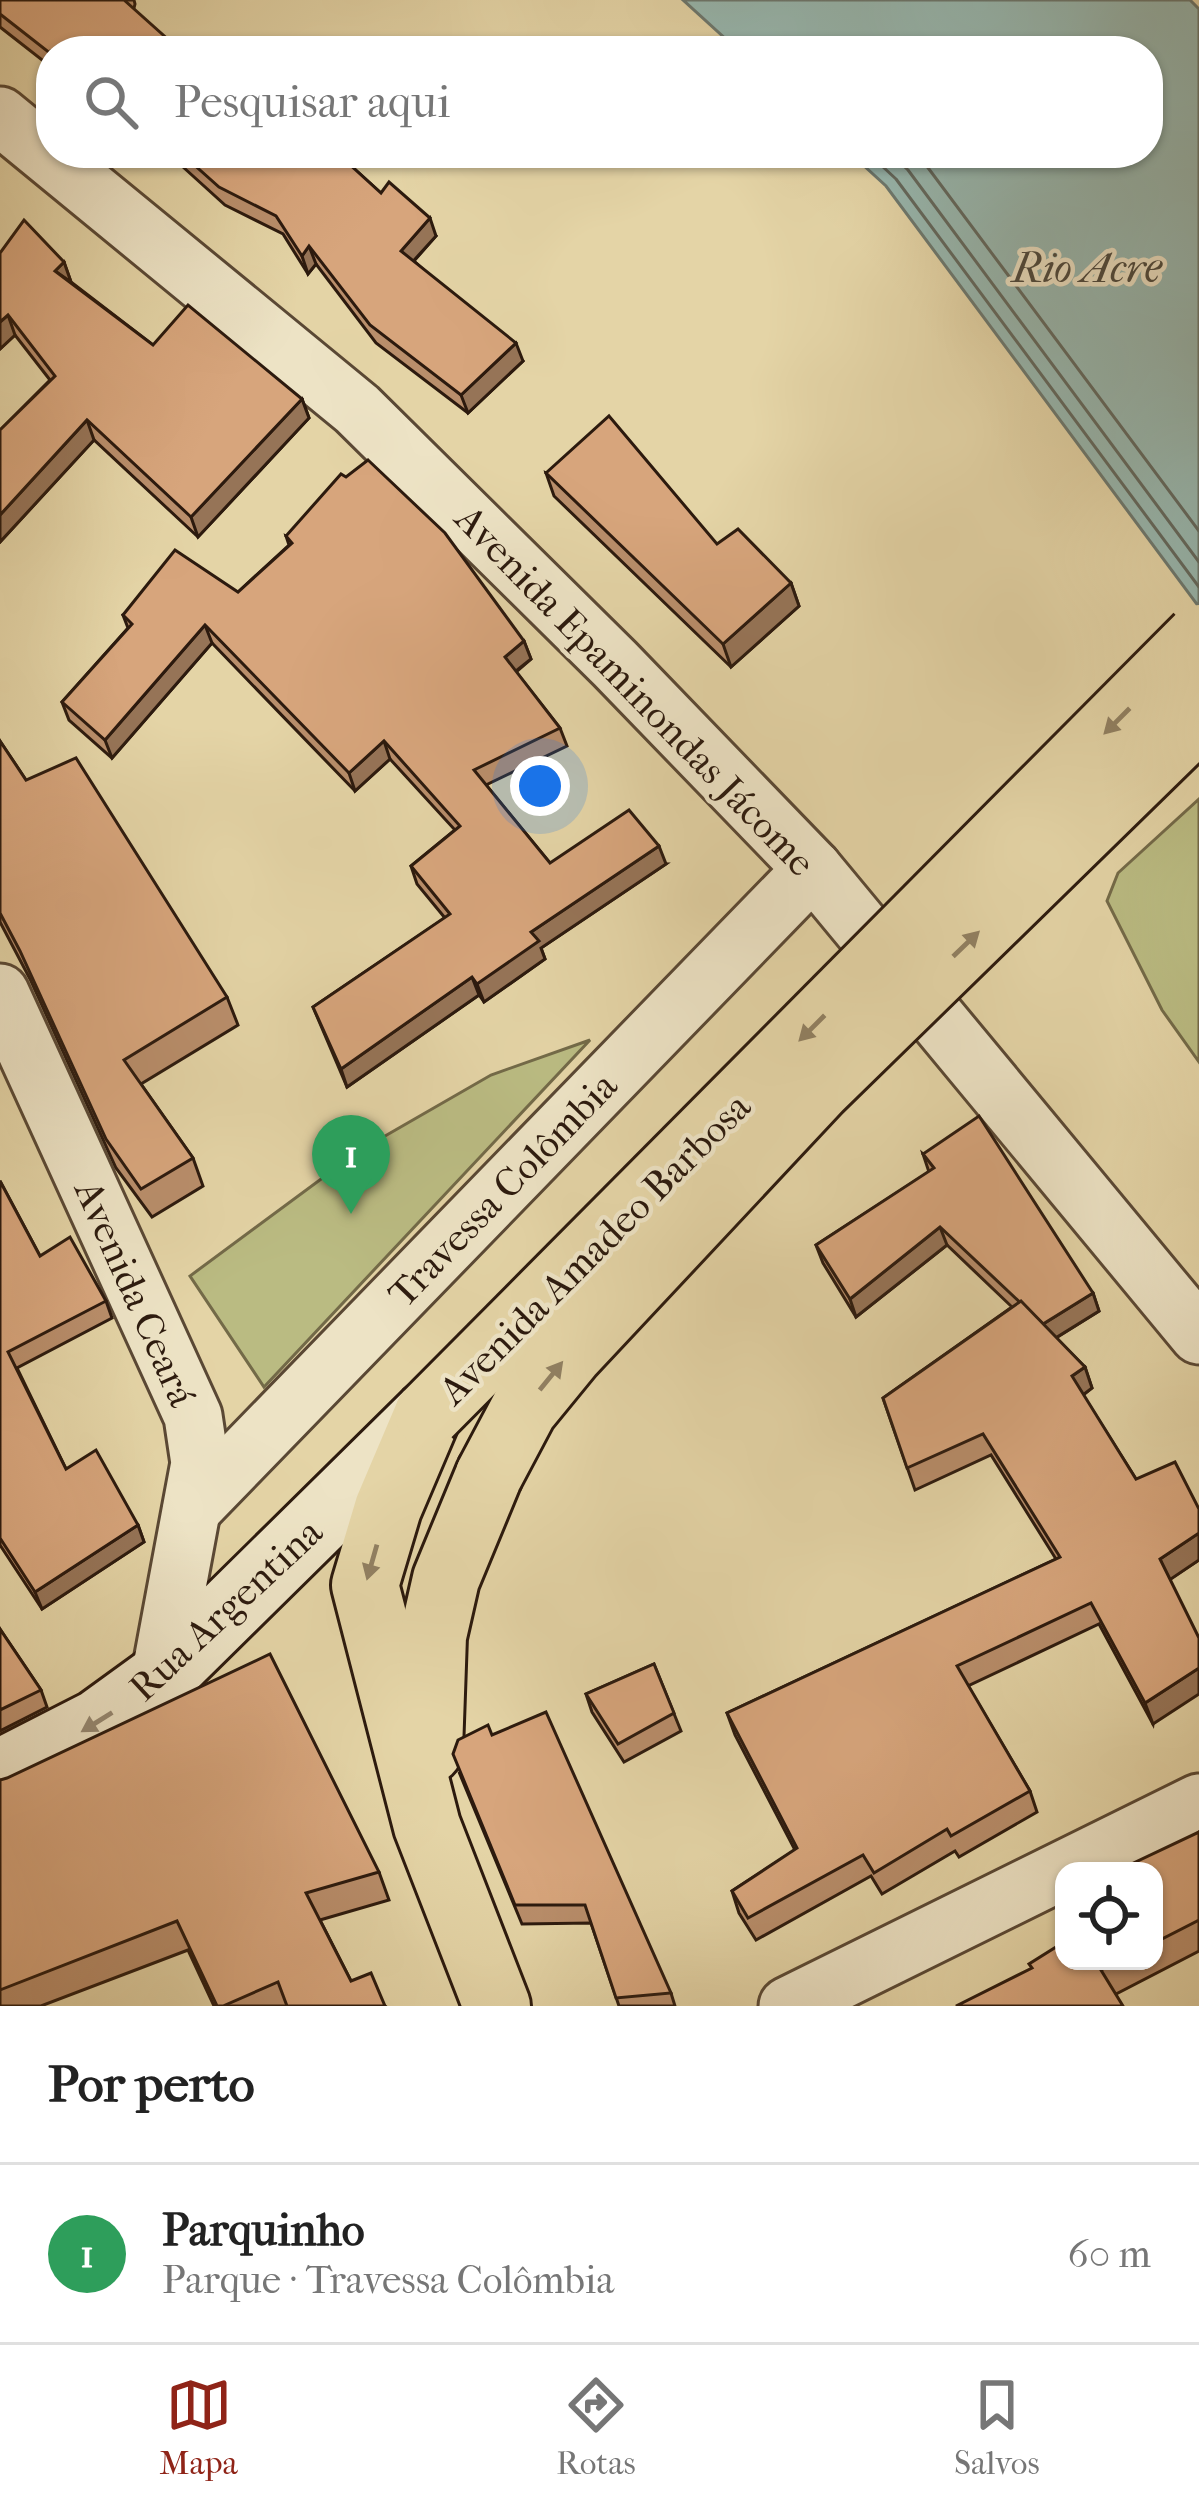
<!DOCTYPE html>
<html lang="pt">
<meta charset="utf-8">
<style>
:root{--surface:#fff;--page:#f6f6f6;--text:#222;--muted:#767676;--line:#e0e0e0;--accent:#8f2418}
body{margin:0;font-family:"IM FELL French Canon",serif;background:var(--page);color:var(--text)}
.controls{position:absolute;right:36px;bottom:36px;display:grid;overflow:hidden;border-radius:24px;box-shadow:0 3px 9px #0004}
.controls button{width:108px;height:108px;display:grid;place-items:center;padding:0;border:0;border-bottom:3px solid var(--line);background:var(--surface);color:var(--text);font:60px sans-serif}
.you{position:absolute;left:540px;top:786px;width:42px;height:42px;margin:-30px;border:9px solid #fff;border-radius:50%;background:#1a73e8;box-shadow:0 0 0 18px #1a73e833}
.badge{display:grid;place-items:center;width:78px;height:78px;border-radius:50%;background:var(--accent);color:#fff;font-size:39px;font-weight:700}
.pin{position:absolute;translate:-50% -99px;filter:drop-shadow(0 3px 6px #0008)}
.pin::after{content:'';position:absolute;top:63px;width:42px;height:36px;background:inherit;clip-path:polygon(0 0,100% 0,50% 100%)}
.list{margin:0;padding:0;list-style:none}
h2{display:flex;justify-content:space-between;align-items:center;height:156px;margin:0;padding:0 48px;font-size:51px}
h2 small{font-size:39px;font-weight:400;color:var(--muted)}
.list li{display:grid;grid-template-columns:78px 1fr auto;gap:36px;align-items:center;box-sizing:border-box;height:180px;padding:0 48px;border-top:3px solid var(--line)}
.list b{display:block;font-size:45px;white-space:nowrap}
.list p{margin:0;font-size:39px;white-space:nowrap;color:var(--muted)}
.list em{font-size:39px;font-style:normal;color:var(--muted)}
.icon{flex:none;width:66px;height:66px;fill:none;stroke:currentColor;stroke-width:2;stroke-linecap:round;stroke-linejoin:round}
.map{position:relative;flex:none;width:1199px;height:2006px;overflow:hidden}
.search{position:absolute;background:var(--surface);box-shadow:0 3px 9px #0004;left:36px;right:36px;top:36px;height:132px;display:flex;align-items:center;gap:30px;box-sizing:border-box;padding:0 42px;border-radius:48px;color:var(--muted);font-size:45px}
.sheet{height:336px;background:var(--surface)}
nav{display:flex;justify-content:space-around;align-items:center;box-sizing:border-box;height:168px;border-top:3px solid var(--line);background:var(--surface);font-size:33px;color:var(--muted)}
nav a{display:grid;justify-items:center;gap:6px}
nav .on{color:var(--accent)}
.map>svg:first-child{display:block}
.green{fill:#babb82;stroke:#736a48;stroke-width:3}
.water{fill:#97b7af;stroke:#6c786f;stroke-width:3}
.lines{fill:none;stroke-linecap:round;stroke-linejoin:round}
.shore{stroke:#62685e;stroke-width:3}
.street-casing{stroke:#5a4834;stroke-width:63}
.secondary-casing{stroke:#2c1a0e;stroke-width:72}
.primary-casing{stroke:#2c1a0e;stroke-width:72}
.street{stroke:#ede3c5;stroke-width:57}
.secondary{stroke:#ede3c5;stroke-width:66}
.primary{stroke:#e4d4a6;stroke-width:66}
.primary-bridge-casing{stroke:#2c1a0e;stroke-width:72;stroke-linecap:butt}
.primary-bridge{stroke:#e4d4a6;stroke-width:66}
.wall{fill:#b98e6b;stroke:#2c1a0e;stroke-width:3}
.shaded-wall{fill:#967457;stroke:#2c1a0e;stroke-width:3}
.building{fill:#d7a57c;stroke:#2c1a0e;stroke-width:3}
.oneway{fill:#918062}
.oneway2{fill:#968973}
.labels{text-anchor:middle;stroke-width:9;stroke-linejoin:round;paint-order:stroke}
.street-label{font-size:39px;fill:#2c1a0e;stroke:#ede3c5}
.water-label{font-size:42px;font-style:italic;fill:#4c493e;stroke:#ede3c5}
</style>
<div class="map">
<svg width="1199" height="2006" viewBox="0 0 1199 2006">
<rect width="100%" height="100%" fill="#e4d4a6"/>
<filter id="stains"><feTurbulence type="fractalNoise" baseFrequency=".00167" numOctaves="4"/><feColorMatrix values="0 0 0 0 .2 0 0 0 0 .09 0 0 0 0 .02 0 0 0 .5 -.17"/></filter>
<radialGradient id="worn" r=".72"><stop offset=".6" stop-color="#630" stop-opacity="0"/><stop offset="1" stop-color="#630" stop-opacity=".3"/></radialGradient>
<g class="green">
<polygon points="1199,799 1199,1062 1162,1010 1107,901 1118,873"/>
<polygon points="590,1040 264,1387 190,1276 359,1151 491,1075"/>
</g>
<polygon class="water" points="683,0 1190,0 1199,9 1199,607 886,186 850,153 1148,153 1148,51 739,51"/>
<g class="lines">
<g class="shore">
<polyline points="868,153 896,179 1199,587"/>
<polyline points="890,153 908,170 1199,562"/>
<polyline points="917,153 1199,531"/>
</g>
<g class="street-casing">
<g id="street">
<polyline points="0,116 357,409 615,664 813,869 1199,1335"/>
<polyline points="0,993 193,1416 200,1463 160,1678"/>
<polyline points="192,1509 813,869"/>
<polyline points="788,2006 1199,1803"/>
</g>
</g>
<g class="secondary-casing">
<polyline id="secondary" points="0,1773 98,1723 160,1678 428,1414"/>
</g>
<g class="primary-casing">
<g id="primary">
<polyline points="428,1414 388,1508 365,1585 427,1826 497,2006"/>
<polyline points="429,1750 433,1636 446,1579 489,1475"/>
</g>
</g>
<use href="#street" class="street"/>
<use href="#secondary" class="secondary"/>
<use href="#primary" class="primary"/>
<g class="primary-bridge-casing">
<g id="primary-bridge">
<polyline points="428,1414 1199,638"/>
<polyline points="489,1475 524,1409 569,1354 818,1088 1199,716"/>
</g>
</g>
<use href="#primary-bridge" class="primary-bridge"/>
</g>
<g class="wall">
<polygon points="0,0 134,0 135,4 134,8 51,51 51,67 0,27"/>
<polygon points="159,153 337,153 381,193 436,236 414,261 523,361 468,413 376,343 316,264 308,274 283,234 225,205 172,157 167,162"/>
<polygon points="0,253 64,262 71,282 153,345 302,399 309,418 198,537 94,440 0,542 0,430 50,380 15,335 0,349"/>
<polygon points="546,473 717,544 791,583 799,606 731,667 554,496"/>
<polygon points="286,536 524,641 531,659 516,672 560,728 567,746 486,785 550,863 666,864 541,948 545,959 484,1002 479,995 347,1087 313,1007 445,918 417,884 411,866 455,830 390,759 355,791 212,643 112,758 69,720 62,702 128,628 123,615 238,592 289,545"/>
<polygon points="0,741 26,780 227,997 238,1025 141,1084 193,1158 203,1186 152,1217 116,1168 30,979 0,922"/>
<polygon points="923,1154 1093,1293 1099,1311 1056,1338 1085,1367 1092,1388 1083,1395 1136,1479 1199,1509 1199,1560 1170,1579 1153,1724 1099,1624 968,1686 1030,1791 1037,1812 959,1857 955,1851 882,1894 871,1876 756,1940 739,1913 732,1891 795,1850 735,1735 727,1713 1056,1559 991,1455 915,1490 883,1398 1012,1307 947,1245 856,1317 823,1263 816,1245 929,1172"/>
<polygon points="0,1181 40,1256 106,1301 112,1318 17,1368 66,1469 138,1525 144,1542 42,1609 0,1545"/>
<polygon points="0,1629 41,1690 47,1707 0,1731"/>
<polygon points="654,1664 681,1731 624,1762 592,1712 586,1694"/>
<polygon points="459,1772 671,1993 675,2006 619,2006 591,1923 522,1924"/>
<polygon points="0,1780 379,1872 389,1900 320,1920 351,1981 385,2006 214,2006 188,1950 41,2006 0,2006"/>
<polygon points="1199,1832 1199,1951 1116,1994 1064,1961 1154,1961 1154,1871"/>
</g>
<g class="shaded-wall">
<polygon points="164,153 171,153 172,157 167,162"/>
<polygon points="430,218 436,236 407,268 401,251"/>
<polygon points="309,246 316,264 308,274 302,256"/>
<polygon points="64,262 71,282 55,271"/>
<polygon points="8,315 15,335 0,349 0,322"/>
<polygon points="516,343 523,361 468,413 461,395"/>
<polygon points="302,399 309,418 198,537 191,517"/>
<polygon points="87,420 94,440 0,542 0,515"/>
<polygon points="791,583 799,606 731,667 723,644"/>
<polygon points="205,625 212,643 112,758 105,740"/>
<polygon points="524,641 531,659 511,675 505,657"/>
<polygon points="384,741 390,759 355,791 349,773"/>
<polygon points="659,846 666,864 541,948 545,959 484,1002 477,984 531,932"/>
<polygon points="472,977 479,995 347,1087 341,1069"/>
<polygon points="940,1227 947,1245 856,1317 850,1299"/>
<polygon points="1093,1293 1099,1311 1049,1342 1043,1324"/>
<polygon points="1085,1367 1092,1388 1079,1398 1072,1376"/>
<polygon points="138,1525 144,1542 42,1609 35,1592"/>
<polygon points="1199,1533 1199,1560 1168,1581 1160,1559"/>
<polygon points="1199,1668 1199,1694 1153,1724 1145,1703"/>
</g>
<g class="building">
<polygon points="0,0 124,0 181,51 51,51 51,54 0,14"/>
<polygon points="181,153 337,153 381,193 389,182 430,218 401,251 516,343 461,395 370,325 309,246 302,256 276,216 219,187"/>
<polygon points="24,220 64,262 55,271 153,345 188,305 302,399 191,517 87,420 0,515 0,430 55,376 8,315 0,322 0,253"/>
<polygon points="609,416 717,544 738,529 791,583 723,644 546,473"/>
<polygon points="368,460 445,533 524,641 505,657 560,728 474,770 550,863 629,810 659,846 531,932 539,941 477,984 472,977 341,1069 313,1007 450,914 411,866 460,826 384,741 349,773 205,625 105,740 62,702 132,624 123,615 175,550 238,592 292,543 286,536 341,474 346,477"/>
<polygon points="0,741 26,780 76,758 227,997 124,1060 193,1158 141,1189 106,1139 20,951 0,913"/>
<polygon points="979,1116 1093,1293 1043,1324 940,1227 850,1299 816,1245 934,1168 923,1154"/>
<polygon points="0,1181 40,1256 70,1237 106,1301 8,1352 66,1469 96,1450 138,1525 35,1592 0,1538"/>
<polygon points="1021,1301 1085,1367 1072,1376 1136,1479 1175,1462 1199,1509 1199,1533 1160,1559 1199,1638 1199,1668 1145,1703 1091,1603 957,1666 1030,1791 951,1836 947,1829 874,1873 863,1855 748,1918 732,1891 797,1848 727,1713 1060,1557 983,1434 907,1468 883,1398"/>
<polygon points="0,1629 41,1690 0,1710"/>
<polygon points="270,1654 379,1872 306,1893 351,1981 371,1973 385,2006 287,2006 278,1982 223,2006 217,2006 177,1921 0,1990 0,1780 7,1778"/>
<polygon points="654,1664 674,1713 618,1744 586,1694"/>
<polygon points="546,1712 671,1993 616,1998 585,1905 515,1905 453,1754 458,1740 488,1725 492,1735"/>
<polygon points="1199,1832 1199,1920 1154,1943 1154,1871 1124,1871 1123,1868"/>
<polygon points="1064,1942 1064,1961 1119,1961 1101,1970 1123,2006 956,2006 1032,1968 1029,1964"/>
</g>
<defs><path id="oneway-solid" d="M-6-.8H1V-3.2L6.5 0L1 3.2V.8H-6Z" transform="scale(3)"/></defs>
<g class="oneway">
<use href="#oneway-solid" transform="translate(1117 721) rotate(135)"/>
<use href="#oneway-solid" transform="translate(966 944) rotate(-44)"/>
<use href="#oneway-solid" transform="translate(812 1028) rotate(135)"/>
<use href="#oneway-solid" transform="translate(551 1376) rotate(-51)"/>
<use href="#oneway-solid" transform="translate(372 1562) rotate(106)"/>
</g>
<use class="oneway2" href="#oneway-solid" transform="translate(97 1722) rotate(148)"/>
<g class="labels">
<g class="street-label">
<text transform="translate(636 690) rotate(46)" y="14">Avenida Epaminondas Jácome</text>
<text transform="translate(502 1189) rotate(-46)" y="14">Travessa Colômbia</text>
<text transform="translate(594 1248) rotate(-45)" y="14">Avenida Amadeo Barbosa</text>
<text transform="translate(136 1293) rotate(66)" y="14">Avenida Ceará</text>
<text transform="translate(225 1609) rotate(-43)" y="14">Rua Argentina</text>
</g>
<g class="water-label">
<text x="1087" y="282">Rio Acre</text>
</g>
</g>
<rect width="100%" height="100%" filter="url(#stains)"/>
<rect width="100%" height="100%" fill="url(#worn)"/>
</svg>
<div class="controls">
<button><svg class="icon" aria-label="locate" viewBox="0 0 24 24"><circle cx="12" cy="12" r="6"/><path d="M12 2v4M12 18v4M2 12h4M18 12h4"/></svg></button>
</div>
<div class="you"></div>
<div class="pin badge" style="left:351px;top:1214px;background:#2e9e5b">1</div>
<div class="search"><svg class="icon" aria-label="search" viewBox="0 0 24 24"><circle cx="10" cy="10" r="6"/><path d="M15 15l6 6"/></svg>Pesquisar aqui</div>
</div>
<section class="sheet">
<h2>Por perto<small></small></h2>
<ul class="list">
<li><span class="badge" style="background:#2e9e5b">1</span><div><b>Parquinho</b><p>Parque · Travessa Colômbia</p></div><em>60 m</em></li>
</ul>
</section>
<nav>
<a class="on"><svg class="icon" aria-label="map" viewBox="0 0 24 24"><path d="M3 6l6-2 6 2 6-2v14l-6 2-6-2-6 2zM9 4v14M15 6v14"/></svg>Mapa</a>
<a><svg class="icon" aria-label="directions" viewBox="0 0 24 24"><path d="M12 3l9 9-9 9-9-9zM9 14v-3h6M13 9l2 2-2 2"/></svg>Rotas</a>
<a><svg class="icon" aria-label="saved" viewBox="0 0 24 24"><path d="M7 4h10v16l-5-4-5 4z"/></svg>Salvos</a>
</nav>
